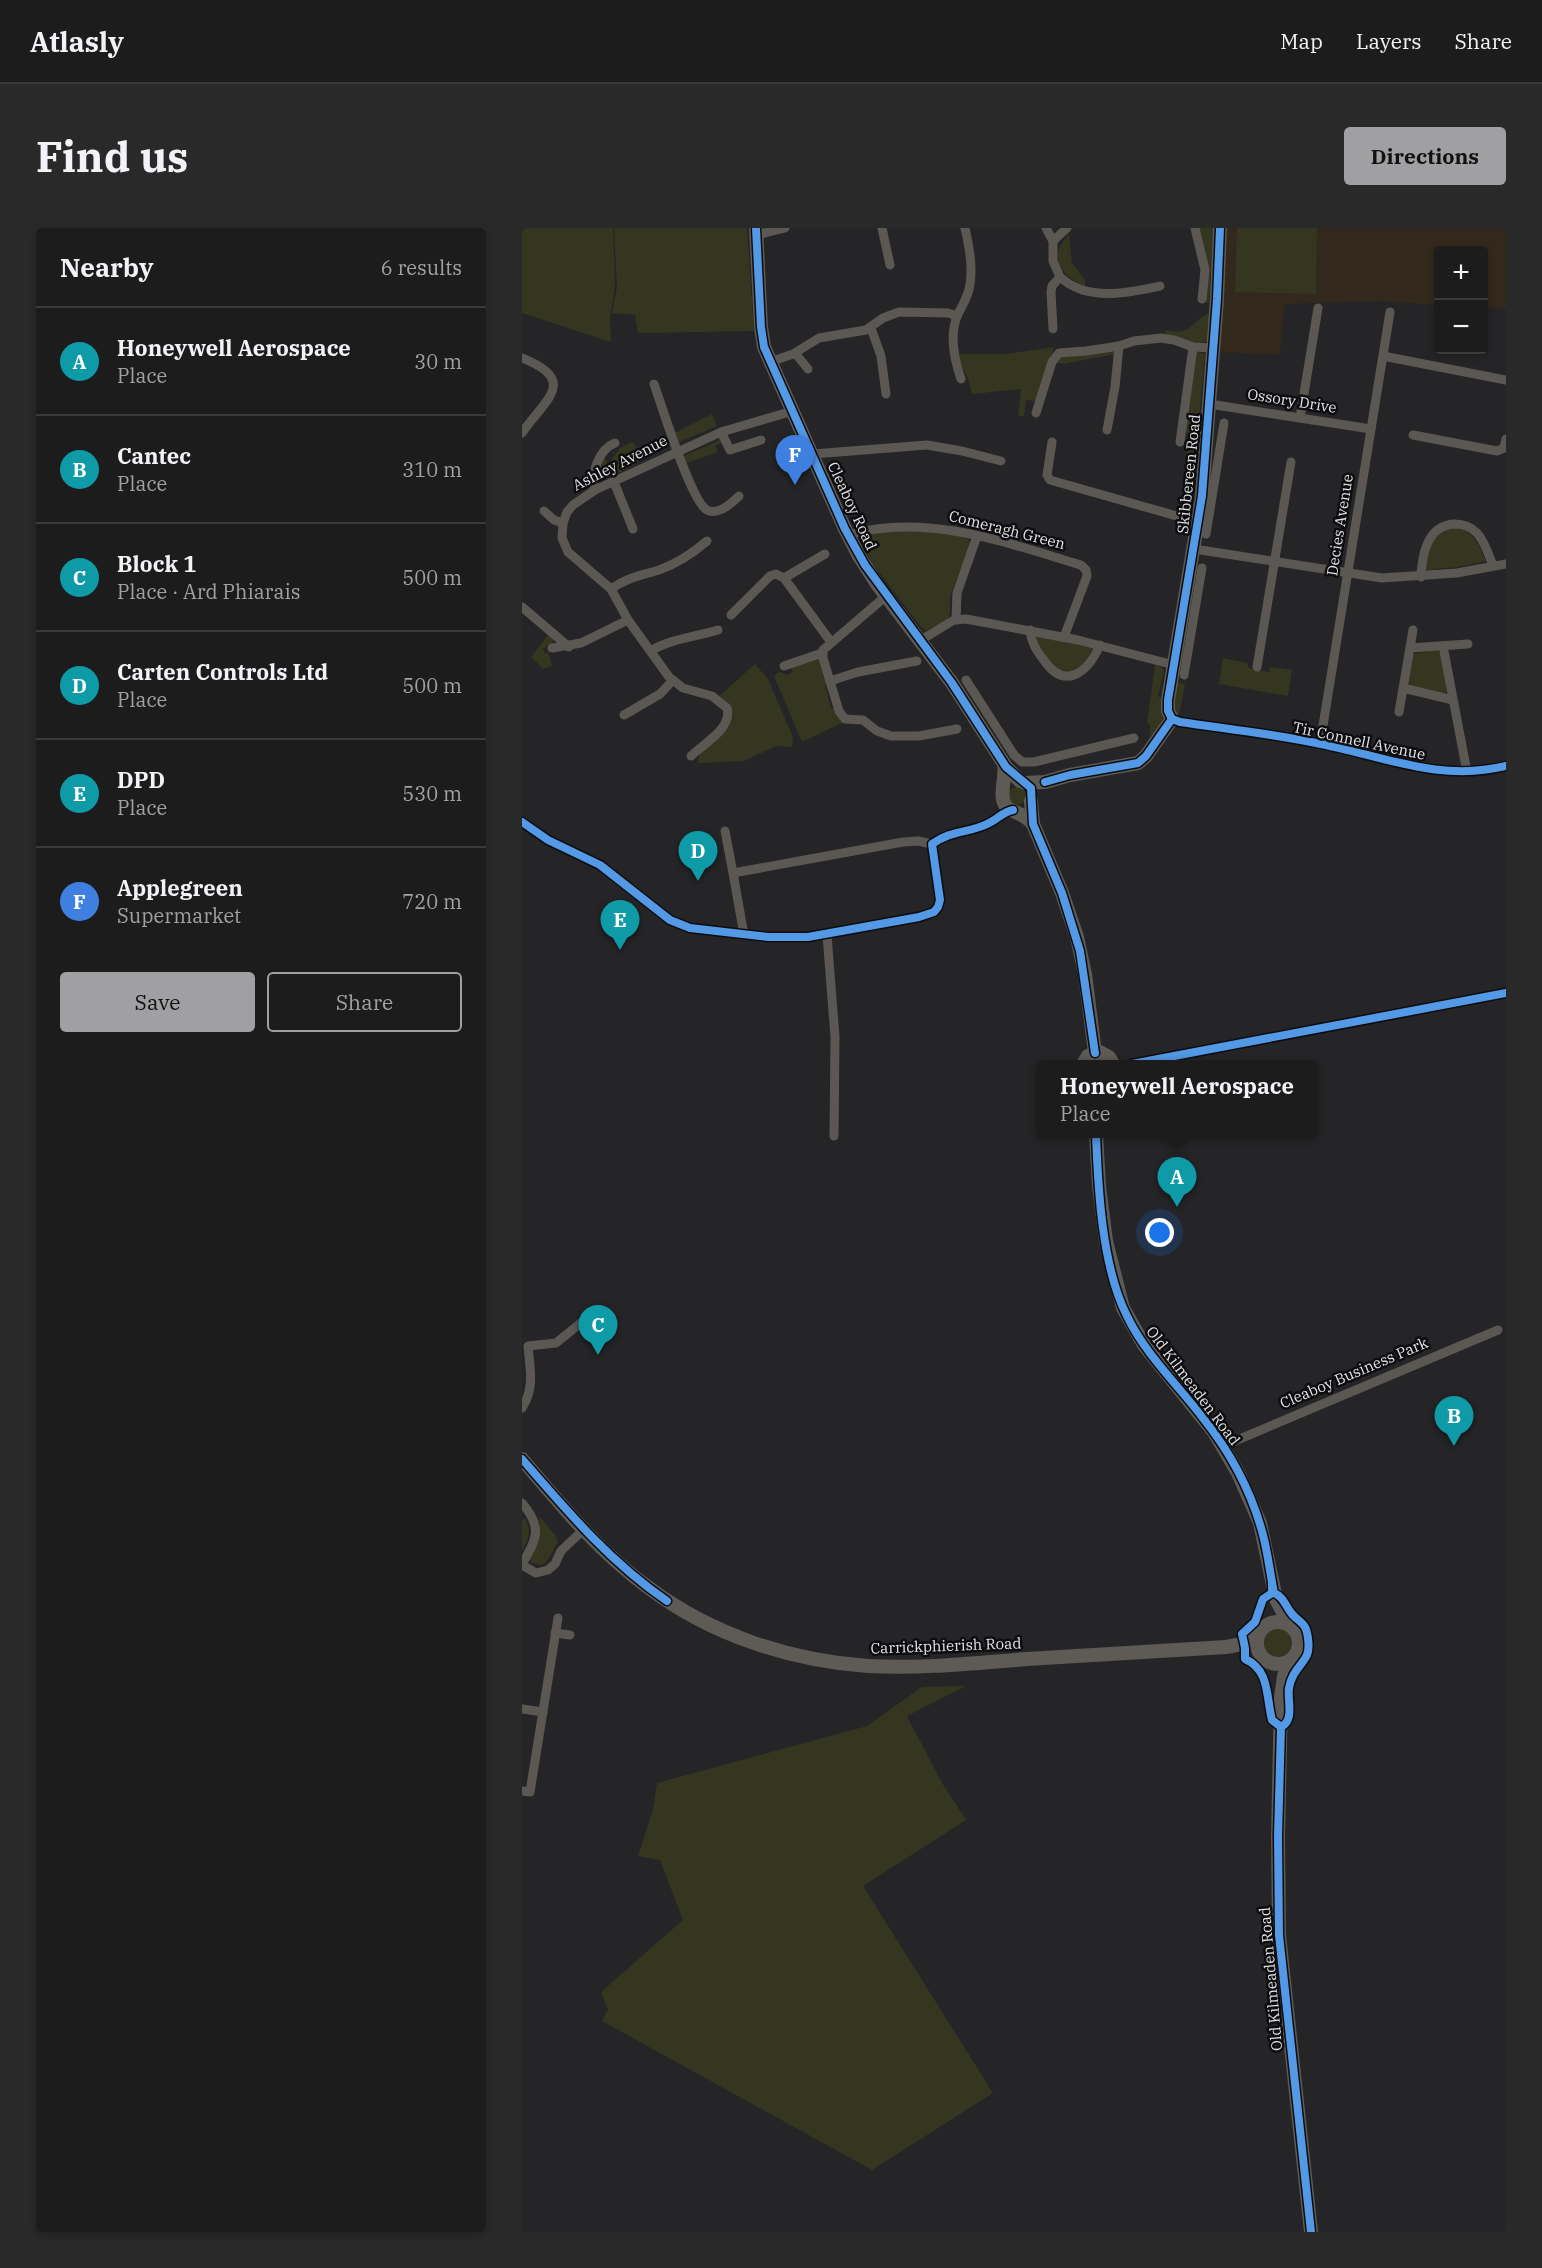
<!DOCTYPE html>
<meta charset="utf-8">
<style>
:root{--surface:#1c1c1d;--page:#29292a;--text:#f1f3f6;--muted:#a0a1a4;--line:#3a3a3b;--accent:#a0a0a3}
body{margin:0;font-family:"IBM Plex Serif",serif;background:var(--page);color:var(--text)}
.controls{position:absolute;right:18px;top:18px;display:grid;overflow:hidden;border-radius:6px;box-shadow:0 3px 9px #0003}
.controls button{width:54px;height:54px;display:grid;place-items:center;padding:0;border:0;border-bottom:2px solid var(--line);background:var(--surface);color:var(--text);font:30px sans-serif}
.you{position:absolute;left:638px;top:1005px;width:21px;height:21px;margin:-15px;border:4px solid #fff;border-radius:50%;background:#1a73e8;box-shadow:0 0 0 9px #1a73e833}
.badge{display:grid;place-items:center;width:39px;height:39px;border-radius:50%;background:var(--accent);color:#fff;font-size:20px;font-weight:700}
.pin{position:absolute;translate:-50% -50px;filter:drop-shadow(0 2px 3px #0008)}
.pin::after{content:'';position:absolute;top:32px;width:21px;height:18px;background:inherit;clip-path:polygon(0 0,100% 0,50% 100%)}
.popup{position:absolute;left:514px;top:832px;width:282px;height:78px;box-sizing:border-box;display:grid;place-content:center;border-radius:6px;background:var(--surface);filter:drop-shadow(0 2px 4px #0005);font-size:20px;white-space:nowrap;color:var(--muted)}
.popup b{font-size:22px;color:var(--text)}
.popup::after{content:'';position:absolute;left:50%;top:100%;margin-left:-12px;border:12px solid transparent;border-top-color:var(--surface)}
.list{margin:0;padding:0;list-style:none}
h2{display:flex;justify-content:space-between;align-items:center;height:78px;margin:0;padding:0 24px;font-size:26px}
h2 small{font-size:20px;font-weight:400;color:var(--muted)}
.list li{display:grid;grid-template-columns:39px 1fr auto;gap:18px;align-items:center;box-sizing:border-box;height:108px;padding:0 24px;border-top:2px solid var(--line)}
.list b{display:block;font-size:22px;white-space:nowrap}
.list p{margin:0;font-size:20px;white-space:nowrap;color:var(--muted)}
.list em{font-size:20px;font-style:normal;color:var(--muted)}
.actions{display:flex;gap:12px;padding:18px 24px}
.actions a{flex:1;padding:14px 0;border:2px solid var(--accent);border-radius:6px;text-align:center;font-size:21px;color:var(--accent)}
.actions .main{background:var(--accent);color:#111}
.map{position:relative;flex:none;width:984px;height:2004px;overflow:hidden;border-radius:6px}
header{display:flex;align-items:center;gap:36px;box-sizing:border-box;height:84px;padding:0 30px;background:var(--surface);border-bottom:2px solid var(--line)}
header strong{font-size:28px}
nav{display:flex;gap:33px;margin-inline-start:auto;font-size:21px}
.intro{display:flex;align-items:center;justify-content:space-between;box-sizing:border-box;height:144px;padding:0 36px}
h1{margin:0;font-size:42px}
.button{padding:15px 27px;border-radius:6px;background:var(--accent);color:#111;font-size:21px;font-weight:700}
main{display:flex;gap:36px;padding:0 36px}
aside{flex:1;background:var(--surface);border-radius:6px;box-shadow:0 3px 9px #0003}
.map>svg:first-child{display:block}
.education{fill:#32281c}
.green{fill:#353620}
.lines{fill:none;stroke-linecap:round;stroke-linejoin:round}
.street{stroke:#5b5854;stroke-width:9}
.secondary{stroke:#5e5b56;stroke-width:14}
.cycleway-casing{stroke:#0d0d0f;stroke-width:11}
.cycleway{stroke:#5399e6;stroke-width:8}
.labels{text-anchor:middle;stroke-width:5;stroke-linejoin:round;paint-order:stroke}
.street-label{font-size:15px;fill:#e3e3e6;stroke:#0d0d0f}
</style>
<header>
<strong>Atlasly</strong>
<nav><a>Map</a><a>Layers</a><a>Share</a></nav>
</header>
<div class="intro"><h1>Find us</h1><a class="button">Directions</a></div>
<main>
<aside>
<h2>Nearby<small>6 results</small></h2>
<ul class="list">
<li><span class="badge" style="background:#0f9aa8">A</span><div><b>Honeywell Aerospace</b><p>Place</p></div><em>30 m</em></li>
<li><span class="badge" style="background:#0f9aa8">B</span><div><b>Cantec</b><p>Place</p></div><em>310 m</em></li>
<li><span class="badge" style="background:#0f9aa8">C</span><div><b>Block 1</b><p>Place · Ard Phiarais</p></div><em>500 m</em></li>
<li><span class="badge" style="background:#0f9aa8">D</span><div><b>Carten Controls Ltd</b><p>Place</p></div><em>500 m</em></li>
<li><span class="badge" style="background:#0f9aa8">E</span><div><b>DPD</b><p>Place</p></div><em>530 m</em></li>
<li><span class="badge" style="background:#3f7fe0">F</span><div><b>Applegreen</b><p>Supermarket</p></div><em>720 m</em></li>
</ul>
<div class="actions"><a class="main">Save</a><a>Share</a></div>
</aside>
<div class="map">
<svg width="984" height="2004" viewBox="0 0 984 2004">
<rect width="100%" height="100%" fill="#252527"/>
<polygon class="education" points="704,0 984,0 984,80 962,79 962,22 916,22 916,77 859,73 762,76 758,127 696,124"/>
<g class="green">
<polygon points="0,0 91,0 93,57 88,90 89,114 0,85"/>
<polygon points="92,0 225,0 232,103 116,105 113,87 90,85 95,59"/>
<polygon points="675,0 691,0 687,75 683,74"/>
<polygon points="715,0 795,0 794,66 713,64"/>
<path d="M547,7L550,35L563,52V58C539,49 525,27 547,7Z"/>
<path d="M687,85L685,113C672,120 657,108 643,106L644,102C669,109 668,94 687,85Z"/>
<polygon points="532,119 514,173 504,172 502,188 496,188 499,161 450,166 446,150 437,134 437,126 483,126"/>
<polygon points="593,123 593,126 541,136 533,134 536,130"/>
<polygon points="675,124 683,126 677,192 675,196 672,234 673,240 663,235 667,209 663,203 673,126"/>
<polygon points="190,186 195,198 157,214 153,205"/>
<polygon points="198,212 199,215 193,218 196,224 165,235 162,228"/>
<path d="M111,214L116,221L121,224L130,221L131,226C115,234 92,251 74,251L82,230L87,236L98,220Z"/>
<path d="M928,299C952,301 955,314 964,333L936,339L903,342C905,321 907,307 928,299Z"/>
<path d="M376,303C399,303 426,301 447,312L448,317L428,368V386L426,391L404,403L399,399L353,339L338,315C344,301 363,304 376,303Z"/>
<polygon points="27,406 32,410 31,414 21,421 23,426 26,424 30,438 21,441 9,429"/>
<path d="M515,407L571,419C565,435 550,454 531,439C524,434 519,422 514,415L513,410Z"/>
<polygon points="915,422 919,426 925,463 921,467 889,459 886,453 891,426"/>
<polygon points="297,430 305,456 303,457 309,480 311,480 320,495 280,514 252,448 257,444 266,447 270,444 271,437"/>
<polygon points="701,430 726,435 726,440 747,444 748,439 770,442 766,468 697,456"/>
<polygon points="233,436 246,451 271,509 270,519 254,518 222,533 176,535 178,521 198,507 211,486 207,477 197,468"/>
<polygon points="633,437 639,439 642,443 636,468 640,471 641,493 624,518 628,509 628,496 625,495"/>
<polygon points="653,454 663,456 657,487 654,486 649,478"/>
<circle cx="495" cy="568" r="9"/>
<path d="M17,1288L33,1307L36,1314C30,1322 28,1334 19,1337L10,1335L7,1332L18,1308Z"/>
<path d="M3,1290C10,1303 6,1311 0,1323V1292Z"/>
<circle cx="757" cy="1415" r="15"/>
<polygon points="444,1458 385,1488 420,1555 444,1592 341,1658 471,1865 350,1942 80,1793 86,1781 79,1764 161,1692 138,1632 116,1628 131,1582 135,1555 345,1498 400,1459"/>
</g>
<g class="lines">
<g class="street">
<polyline points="360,0 368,37"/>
<polyline points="524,0 531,13 531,33 538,49 530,58 529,64 531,101"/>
<polyline points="673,0 683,42 680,71"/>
<polyline points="234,7 263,0"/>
<polyline points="531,13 545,0"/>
<path d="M538,49C565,74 606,65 638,58"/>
<polyline points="349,100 359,128 364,166"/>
<polyline points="273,125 286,141"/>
<polyline points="861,128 984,152"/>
<path d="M0,130C58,153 22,172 0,205"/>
<polyline points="248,134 271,126 297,110 344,102 361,90 377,84 426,85 435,88"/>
<path d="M439,151C432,131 427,106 436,86C441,76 447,67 448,56C451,38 447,18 443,0"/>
<path d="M132,156C140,178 169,274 185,282C196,288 210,275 217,268"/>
<polyline points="687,176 849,201"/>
<polyline points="514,185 530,134 537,125 564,123 597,118 612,113 639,110 652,112 671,119 691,120"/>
<polyline points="778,190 796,80"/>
<polyline points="585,202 593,159 597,118"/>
<polyline points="199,204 208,222 239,212"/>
<polyline points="891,207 975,223 982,220 984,211"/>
<polyline points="530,214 525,247 528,252 676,294"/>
<polyline points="658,214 671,119"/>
<polyline points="291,226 405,217 440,223 479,233"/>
<polyline points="92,254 111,301"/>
<path d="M73,262C68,246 77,221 93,215"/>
<polyline points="22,283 32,292 41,295"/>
<polyline points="684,306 702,195"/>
<path d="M326,307C404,284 485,315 559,337L564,342L565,348L542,409"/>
<polyline points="672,321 860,350 935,345 984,336"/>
<path d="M899,349C900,326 905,297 933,296C941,296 949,299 955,305C963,314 967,327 971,338"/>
<polyline points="262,350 309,414"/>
<path d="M89,361C106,349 118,348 137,342C154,336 171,325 185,313"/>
<polyline points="364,368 301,422 301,430 317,483 323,491 341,492 355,503 369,508 397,508 435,501"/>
<polyline points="0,379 47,419"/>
<polyline points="209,387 248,348 254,346 262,350 303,326"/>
<polyline points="434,392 435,365 455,308"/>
<path d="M508,402C509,414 514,422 521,431C543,464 566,444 578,417"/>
<polyline points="399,412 432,392 444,391 556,412 652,437"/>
<polyline points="921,418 945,544"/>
<polyline points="30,420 59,415 106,392"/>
<polyline points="888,420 946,416"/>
<path d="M129,423C145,412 176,408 196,402"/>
<polyline points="262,438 300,425"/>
<polyline points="735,439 769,234"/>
<polyline points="662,447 680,340"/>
<polyline points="444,452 492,527 500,534 512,534 612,510"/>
<polyline points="308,453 336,444 395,433"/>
<polyline points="881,460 931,472"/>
<polyline points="877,484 891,402"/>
<polyline points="102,487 138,466 151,452"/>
<path d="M650,491L658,494C705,501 753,506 799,516C863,529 918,554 984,538"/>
<polyline points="798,516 868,84"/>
<path d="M169,528C181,516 211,500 205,480L190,468L161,460L147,449L106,392L89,361L46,324L40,310L41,295L45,284L51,277L73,262L199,204L271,183"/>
<path d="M0,594L26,612L78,637L148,692L168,700L246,709H286L397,689L412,684L416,679L418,672L410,616C429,602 447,605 465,596C475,592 480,584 491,582"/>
<polyline points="203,603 211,645"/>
<polyline points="222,707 211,645 381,614 396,613 410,616"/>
<polyline points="305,707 313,809 312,908"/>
<path d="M0,1180C13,1160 8,1141 6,1118L34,1115L65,1090"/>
<polyline points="701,1218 976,1102"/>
<path d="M0,1275C21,1300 15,1310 0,1336"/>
<polyline points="0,1337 14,1345 26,1342 33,1336 39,1323 61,1302"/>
<polyline points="33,1405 48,1407"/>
<polyline points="0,1481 21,1484"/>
<polyline points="0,1563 8,1564 36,1390"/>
</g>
<g class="secondary">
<polyline points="234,0 239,99 242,119 323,301 337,328 355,356 430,455 484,539 498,553"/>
<path d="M482,536C485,549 474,573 487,581C496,586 504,587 511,596"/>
<polyline points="503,555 523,554 548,547 616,535 624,528 650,491 646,483 646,472 680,268 695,71 698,0"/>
<polyline points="509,573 511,596 540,665 555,709 563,746 573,825"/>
<polyline points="561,836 566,828 578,824 587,829 591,836"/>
<polyline points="574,906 577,958 584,1013 601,1080 622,1117 692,1204 716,1245 738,1295 754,1371 767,1396"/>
<path d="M0,1231C39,1277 77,1324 127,1360C190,1407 269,1433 346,1438C399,1441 453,1435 505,1431C572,1427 638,1423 704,1419L720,1416L737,1405"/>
<circle cx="756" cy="1415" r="21"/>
<polyline points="770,1432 762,1448 759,1470 756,1608 757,1707 789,2004"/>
</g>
<g class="cycleway-casing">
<g id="cycleway">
<polyline points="234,0 239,99 242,119 323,301 343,337 430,455 484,539 509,560 511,596 540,665 558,723 573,825"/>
<polyline points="650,491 646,483 646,472 680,268 695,71 698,0"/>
<path d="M650,491L658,494C705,501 753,506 799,516C863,529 918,554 984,538"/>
<polyline points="523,554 548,547 616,535 624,528 650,491"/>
<path d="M0,594L26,612L78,637L148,692L168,700L246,709H286L397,689L412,684L416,679L418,672L410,616C429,602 447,605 465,596C475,592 480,584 491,582"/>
<polyline points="610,836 984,765"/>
<path d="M574,906C576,961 580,1039 605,1088C623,1126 656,1157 681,1190C708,1224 730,1265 741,1307C746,1326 748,1345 752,1365C762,1369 763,1378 770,1386C773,1390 780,1394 783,1399C786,1405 788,1420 785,1427C779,1439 770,1443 767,1460C765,1473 773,1492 759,1499"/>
<path d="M0,1231C45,1283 88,1334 145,1373"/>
<path d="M750,1355V1365L741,1371L733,1394L720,1406L723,1420V1431C748,1442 744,1469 750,1492L759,1499"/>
<polyline points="759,1499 756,1608 757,1707 789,2004"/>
</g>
</g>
<use href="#cycleway" class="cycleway"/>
</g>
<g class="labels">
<g class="street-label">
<text transform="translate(770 173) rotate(9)" y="5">Ossory Drive</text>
<text transform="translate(98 235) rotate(-27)" y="5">Ashley Avenue</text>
<text transform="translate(667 246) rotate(-84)" y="5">Skibbereen Road</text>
<text transform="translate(330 278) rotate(65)" y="5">Cleaboy Road</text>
<text transform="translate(818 297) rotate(-81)" y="5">Decies Avenue</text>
<text transform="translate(485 302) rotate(14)" y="5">Comeragh Green</text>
<text transform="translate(837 513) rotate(12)" y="5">Tir Connell Avenue</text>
<text transform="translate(832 1145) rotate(-23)" y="5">Cleaboy Business Park</text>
<text transform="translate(671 1158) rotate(53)" y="5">Old Kilmeaden Road</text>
<text transform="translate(424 1418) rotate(-2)" y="5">Carrickphierish Road</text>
<text transform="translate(749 1751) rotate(-95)" y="5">Old Kilmeaden Road</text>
</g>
</g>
</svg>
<div class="controls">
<button>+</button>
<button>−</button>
</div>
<div class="you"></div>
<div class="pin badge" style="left:655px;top:979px;background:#0f9aa8">A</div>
<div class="popup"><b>Honeywell Aerospace</b>Place</div>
<div class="pin badge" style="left:932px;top:1218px;background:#0f9aa8">B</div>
<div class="pin badge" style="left:76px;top:1127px;background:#0f9aa8">C</div>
<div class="pin badge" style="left:176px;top:653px;background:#0f9aa8">D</div>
<div class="pin badge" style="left:98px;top:722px;background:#0f9aa8">E</div>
<div class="pin badge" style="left:273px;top:257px;background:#3f7fe0">F</div>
</div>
</main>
